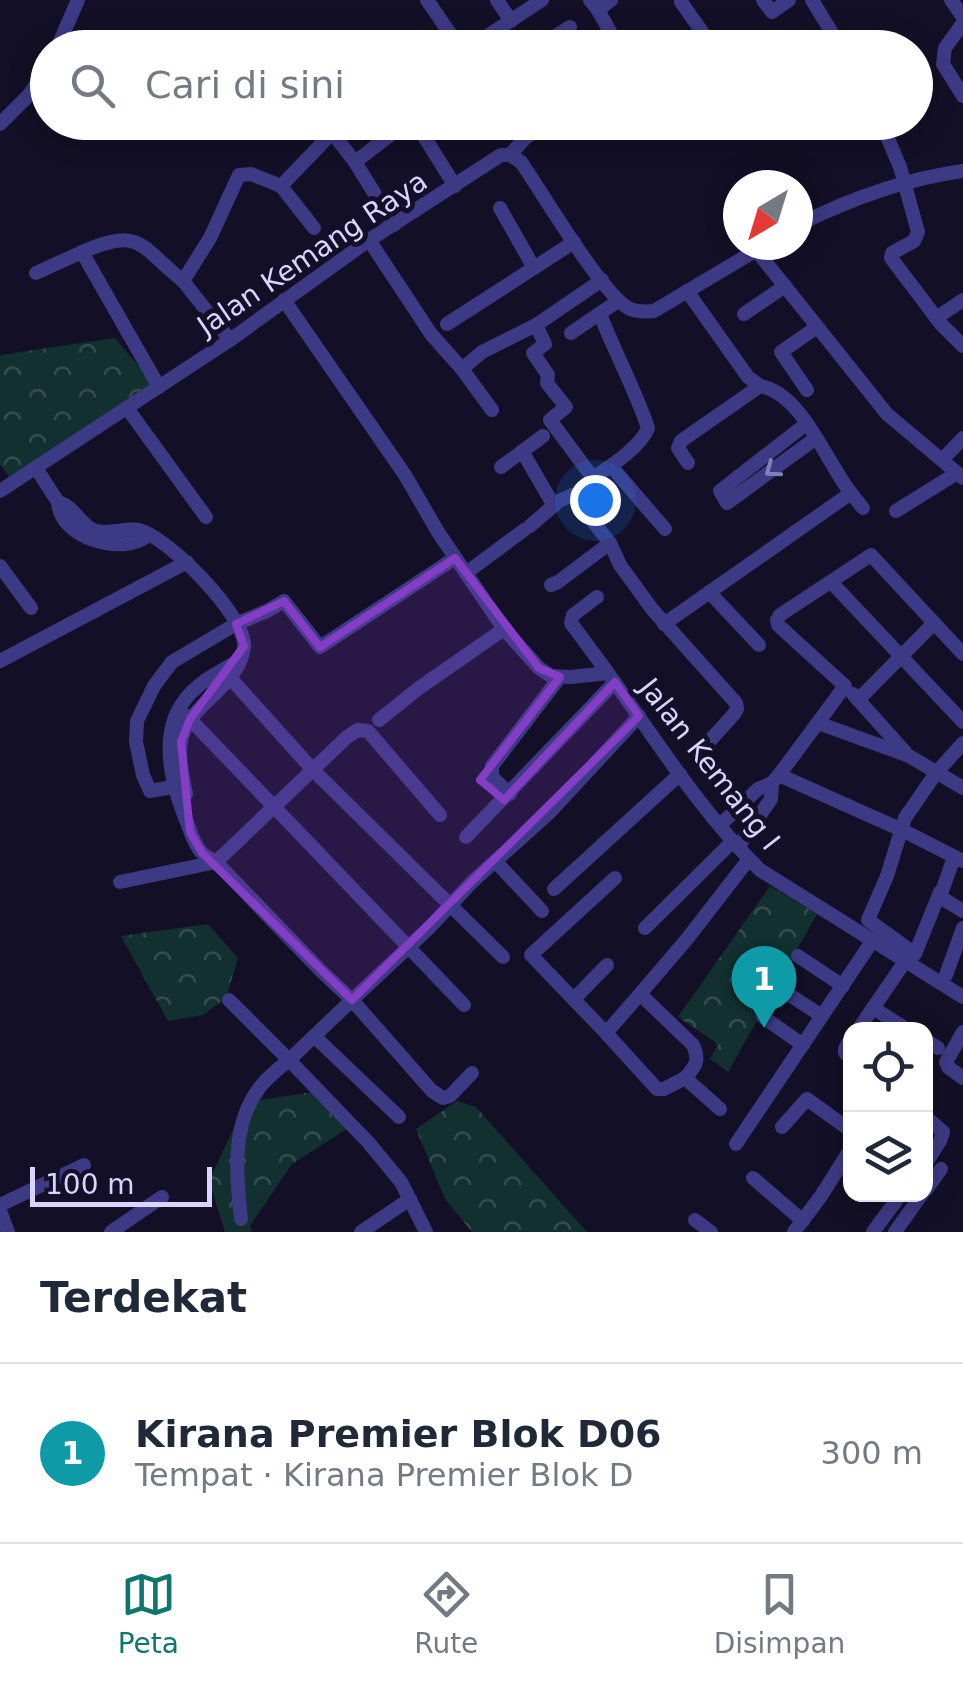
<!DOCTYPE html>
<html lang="id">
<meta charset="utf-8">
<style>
:root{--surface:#fff;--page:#f2f2f3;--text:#1f2937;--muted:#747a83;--line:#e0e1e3;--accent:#0f766e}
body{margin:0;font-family:"DejaVu Sans",sans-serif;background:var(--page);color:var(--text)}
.controls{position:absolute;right:30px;bottom:30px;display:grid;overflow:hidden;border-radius:20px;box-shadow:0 5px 25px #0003}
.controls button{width:90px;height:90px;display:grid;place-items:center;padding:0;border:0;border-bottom:2px solid var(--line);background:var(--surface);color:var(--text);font:50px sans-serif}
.compass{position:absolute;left:723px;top:170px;width:90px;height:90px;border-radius:50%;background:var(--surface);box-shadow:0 5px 25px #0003;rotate:218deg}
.scale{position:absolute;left:30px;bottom:25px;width:182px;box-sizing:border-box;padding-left:10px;border:5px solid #d9d4ff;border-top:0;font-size:28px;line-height:35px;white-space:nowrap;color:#d9d4ff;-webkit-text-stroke:8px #130f26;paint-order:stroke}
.you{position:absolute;left:595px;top:500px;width:35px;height:35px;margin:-25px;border:8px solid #fff;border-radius:50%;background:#1a73e8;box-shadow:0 0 0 15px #1a73e833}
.badge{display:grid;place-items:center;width:65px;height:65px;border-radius:50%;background:var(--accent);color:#fff;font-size:32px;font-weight:700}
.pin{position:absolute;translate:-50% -82px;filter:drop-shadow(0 2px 5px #0008)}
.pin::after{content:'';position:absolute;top:52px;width:35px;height:30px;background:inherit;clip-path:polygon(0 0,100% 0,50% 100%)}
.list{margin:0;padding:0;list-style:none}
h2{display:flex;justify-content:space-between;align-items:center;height:130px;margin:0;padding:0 40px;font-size:42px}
h2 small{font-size:32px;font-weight:400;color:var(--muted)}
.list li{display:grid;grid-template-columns:65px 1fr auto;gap:30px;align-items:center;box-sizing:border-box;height:180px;padding:0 40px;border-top:2px solid var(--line)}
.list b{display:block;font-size:38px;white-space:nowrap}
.list p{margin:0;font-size:32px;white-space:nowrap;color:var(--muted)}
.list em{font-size:32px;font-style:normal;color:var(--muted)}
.icon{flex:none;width:55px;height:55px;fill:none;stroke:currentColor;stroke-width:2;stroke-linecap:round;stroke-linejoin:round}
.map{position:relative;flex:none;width:963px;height:1232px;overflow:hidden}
.search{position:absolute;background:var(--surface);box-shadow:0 5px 25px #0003;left:30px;right:30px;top:30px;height:110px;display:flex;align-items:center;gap:25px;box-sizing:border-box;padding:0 35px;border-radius:55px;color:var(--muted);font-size:38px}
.sheet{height:310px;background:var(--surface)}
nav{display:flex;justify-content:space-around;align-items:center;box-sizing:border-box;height:140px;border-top:2px solid var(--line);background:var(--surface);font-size:28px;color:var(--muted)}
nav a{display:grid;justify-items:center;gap:5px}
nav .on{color:var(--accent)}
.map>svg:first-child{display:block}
.forest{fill:url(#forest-crowns)}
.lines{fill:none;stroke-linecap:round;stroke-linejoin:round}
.minor{stroke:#3d3a85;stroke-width:14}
.oneway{stroke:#837fbc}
.marked{fill:#843dc5;fill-opacity:0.2;stroke:#843dc5;stroke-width:8;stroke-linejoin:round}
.labels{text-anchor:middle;stroke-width:10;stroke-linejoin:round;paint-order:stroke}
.street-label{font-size:28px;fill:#d9d4ff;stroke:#130f26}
</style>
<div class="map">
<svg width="963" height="1232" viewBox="0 0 963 1232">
<defs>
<pattern id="forest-crowns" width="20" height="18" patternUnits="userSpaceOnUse" patternTransform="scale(2.5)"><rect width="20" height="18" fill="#12302f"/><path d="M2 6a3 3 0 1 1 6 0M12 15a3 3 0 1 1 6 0" fill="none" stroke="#344d4e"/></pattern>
</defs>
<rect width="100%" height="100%" fill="#130f26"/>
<g class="forest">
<polygon points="115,338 153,383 11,479 0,465 0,355"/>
<polygon points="770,886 817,914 728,1072 710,1059 718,1044 678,1017"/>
<polygon points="208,924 238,958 226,998 203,1015 168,1021 121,936"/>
<polygon points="321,1091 348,1128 292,1164 250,1226 252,1232 225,1232 209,1181 246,1102"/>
<polygon points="457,1101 476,1107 587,1232 472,1232 445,1199 416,1129"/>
</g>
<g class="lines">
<g class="minor">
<polyline points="427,0 460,48"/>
<polyline points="497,0 511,21"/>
<polyline points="590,0 598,10 619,48"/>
<polyline points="763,0 772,12 789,0"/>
<polyline points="812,0 841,48"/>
<polyline points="951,0 963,17"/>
<polyline points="681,2 712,46 710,48"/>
<polyline points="598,10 611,0"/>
<polyline points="963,23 945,48 943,64 963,96"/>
<polyline points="57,48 78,0"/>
<polyline points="469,48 542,0"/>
<polyline points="537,48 570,27"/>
<polyline points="324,122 355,162 394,225"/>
<polyline points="415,122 455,186"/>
<polyline points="881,122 900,167 918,232 914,241 892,253 891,258 941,324 963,346"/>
<polyline points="0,124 29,95 48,65"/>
<path d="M525,138C554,119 563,126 594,122"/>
<polyline points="510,155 525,138 514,122"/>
<polyline points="355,162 407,122"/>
<polyline points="500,208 534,268"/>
<path d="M798,225C850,199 905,179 963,171"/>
<polyline points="314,228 281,186 332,133"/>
<polyline points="369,240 431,334 462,369 492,410"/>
<polyline points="756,250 887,414 963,478"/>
<path d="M82,252C142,226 139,246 183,281"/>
<polyline points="36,273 82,252 159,387"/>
<polyline points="687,291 748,377 760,386"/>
<path d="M284,300L405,475L438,532L504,629L539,668L551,676L571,677L608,673C656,740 701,812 760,870L963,997"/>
<polyline points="744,314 785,286"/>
<polyline points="936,318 963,300"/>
<polyline points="447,324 574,242"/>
<path d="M536,325L545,344L533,353L548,375L547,383L566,407L550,420L593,478C609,467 641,447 648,428C635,389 615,353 600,314"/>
<polyline points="571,333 618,301"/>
<polyline points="230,340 183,281 210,238 239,175 251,174 281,186"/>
<polyline points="462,369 482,352 536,325 602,280"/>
<polyline points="807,390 781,352 817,327"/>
<polyline points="127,408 206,517"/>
<polyline points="806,424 720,491 727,503 816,438"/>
<polyline points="522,451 554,506"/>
<polyline points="942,460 963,438"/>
<polyline points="611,466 665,529"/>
<polyline points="501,467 543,436"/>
<path d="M36,468L58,502C60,540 126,556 148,535"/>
<path d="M0,491L230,340L369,240L501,155H510L521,162C542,192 602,295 630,309C638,312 645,312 654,311L765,245"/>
<polyline points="851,493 863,508"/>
<path d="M58,502C74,506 79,523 93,530C108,536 125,527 139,530C168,537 247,617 244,647C239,688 188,703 181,741C178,758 183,777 186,794"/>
<polyline points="896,511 957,473"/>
<polyline points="530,526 559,501 572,495 610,543 620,565 652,609 736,703 737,709 734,714 696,756"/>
<polyline points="0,566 31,608"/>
<polyline points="466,573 524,530"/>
<polyline points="831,582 963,722"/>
<polyline points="551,585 558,582 610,543"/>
<polyline points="709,592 759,645"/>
<polyline points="597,597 573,615 571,623 608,673"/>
<path d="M664,624L851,493C826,462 802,393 760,386L681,441L678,448L688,463"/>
<polyline points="0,661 187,562"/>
<path d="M238,661C218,672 195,684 182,704C158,739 173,789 188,825C191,834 196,847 202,853C206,857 211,859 216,862L321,971L352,1000L429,928L472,882L549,813L639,716"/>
<polyline points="224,671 313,770 503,957"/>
<polyline points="853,694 905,752"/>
<polyline points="858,700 934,623"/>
<polyline points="187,716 464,1005"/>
<polyline points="379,720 419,688 504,629"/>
<polyline points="818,723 909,756 963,788"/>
<polyline points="779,775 902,830 963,861"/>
<polyline points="184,785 150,791 143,775 136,742 137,721 154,686 172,662 236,624 267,611 284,601 320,647 455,558"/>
<polyline points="510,794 492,777 492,766 560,677"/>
<polyline points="720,825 758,789 772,783 779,775 845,686 778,625 777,620 780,615 871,555 963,654"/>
<polyline points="466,837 615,682"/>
<polyline points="738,847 771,799 772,783"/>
<polyline points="954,857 940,897 963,911"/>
<polyline points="496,862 542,911"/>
<polyline points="615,878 531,955 606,1033 657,1089 664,1089 685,1078 720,1109"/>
<polyline points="120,882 216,862 347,737 358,730 368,731 440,815"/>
<polyline points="554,889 680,774"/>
<polyline points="940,892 915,954 868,920 887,876 905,818 936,773 963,743"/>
<polyline points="645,928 733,841"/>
<polyline points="798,956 843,986"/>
<polyline points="906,960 873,1008 908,1030"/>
<polyline points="946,975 963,928"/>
<polyline points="779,988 822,1016"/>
<polyline points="574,999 607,965"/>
<path d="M229,1000L289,1060C279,1068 268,1077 260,1087C231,1124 236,1176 241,1219"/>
<polyline points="763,1017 803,1045"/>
<polyline points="858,1030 873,1008"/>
<polyline points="963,1032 946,1062 948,1067 963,1078"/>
<polyline points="606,1033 640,994"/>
<polyline points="314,1036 399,1117"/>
<polyline points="850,1040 845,1049 845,1053 850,1057"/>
<polyline points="926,1040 938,1048"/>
<path d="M685,1078C696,1066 700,1060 693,1045L640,994L687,939L749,859"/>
<polyline points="926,1117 943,1132 940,1141 926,1163"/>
<polyline points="782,1127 807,1099 850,1130"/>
<polyline points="736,1144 873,940"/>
<polyline points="753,1178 803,1221"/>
<polyline points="926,1190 941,1169"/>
<polyline points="0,1205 84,1165"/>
<polyline points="0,1211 8,1232"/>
<polyline points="695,1220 711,1232"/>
<polyline points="111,1232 162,1197"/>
<polyline points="361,1232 410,1199"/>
<polyline points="426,1232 401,1182 368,1142 289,1060 352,1000 432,1091 443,1098 450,1096 472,1073"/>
<polyline points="794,1232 821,1196 850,1150"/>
<polyline points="873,1232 901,1194"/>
<polyline points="895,1232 922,1194"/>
</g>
</g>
<defs><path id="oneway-chevron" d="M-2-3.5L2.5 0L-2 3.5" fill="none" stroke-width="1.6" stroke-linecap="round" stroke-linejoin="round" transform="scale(2.5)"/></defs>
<use class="oneway" href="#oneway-chevron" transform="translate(772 470) rotate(144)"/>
<path class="marked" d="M455,558L539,668L560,677L480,780L504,800L615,682L639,716L352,1000L202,853L190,832L181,742L190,719L244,646L236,624L284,601L320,647Z"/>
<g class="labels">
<g class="street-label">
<text transform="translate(312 253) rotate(-34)" y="10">Jalan Kemang Raya</text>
<text transform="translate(710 764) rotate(52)" y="10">Jalan Kemang I</text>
</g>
</g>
</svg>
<div class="controls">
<button><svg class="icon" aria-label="locate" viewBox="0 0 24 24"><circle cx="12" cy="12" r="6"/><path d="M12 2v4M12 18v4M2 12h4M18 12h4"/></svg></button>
<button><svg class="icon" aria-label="layers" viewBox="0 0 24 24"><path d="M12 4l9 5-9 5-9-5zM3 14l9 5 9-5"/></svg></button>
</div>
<svg class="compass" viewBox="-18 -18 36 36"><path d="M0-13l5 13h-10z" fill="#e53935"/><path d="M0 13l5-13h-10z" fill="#747a83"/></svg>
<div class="scale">100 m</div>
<div class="you"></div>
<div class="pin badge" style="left:764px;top:1028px;background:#0f9aa8">1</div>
<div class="search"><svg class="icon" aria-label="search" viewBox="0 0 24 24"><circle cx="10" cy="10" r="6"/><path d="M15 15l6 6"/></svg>Cari di sini</div>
</div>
<section class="sheet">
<h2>Terdekat<small></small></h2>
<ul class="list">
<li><span class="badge" style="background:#0f9aa8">1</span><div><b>Kirana Premier Blok D06</b><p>Tempat · Kirana Premier Blok D</p></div><em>300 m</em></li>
</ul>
</section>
<nav>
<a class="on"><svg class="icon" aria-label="map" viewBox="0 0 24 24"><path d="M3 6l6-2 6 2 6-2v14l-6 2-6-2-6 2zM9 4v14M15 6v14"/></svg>Peta</a>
<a><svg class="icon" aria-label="directions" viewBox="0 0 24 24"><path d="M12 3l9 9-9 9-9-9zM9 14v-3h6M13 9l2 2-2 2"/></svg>Rute</a>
<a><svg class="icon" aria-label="saved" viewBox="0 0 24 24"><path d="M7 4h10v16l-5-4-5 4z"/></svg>Disimpan</a>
</nav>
